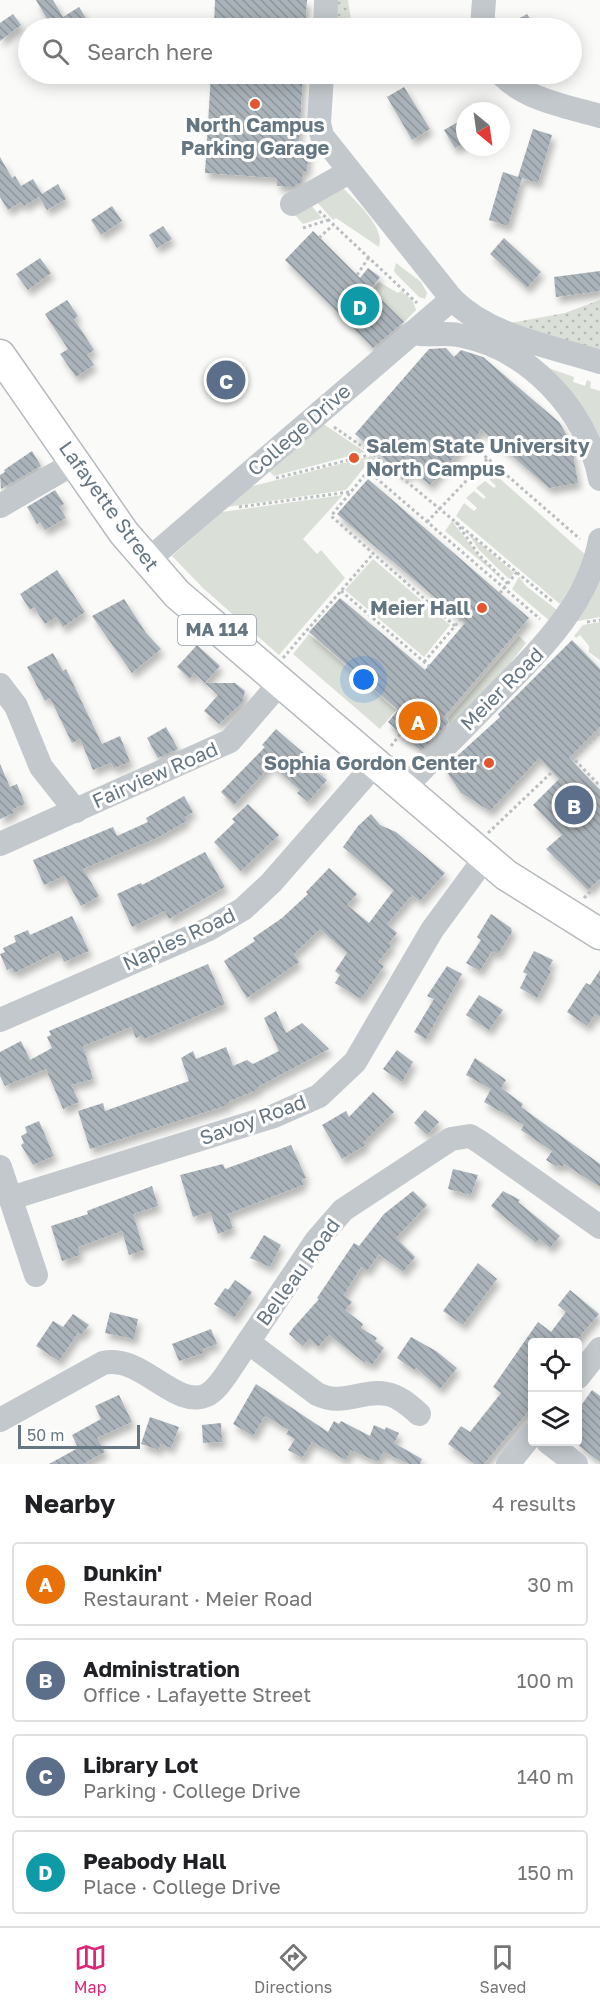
<!DOCTYPE html>
<meta charset="utf-8">
<style>
:root{--surface:#fff;--page:#f2f2f2;--text:#202124;--muted:#757577;--line:#e0e0e0;--accent:#db2777}
body{margin:0;font-family:"Golos Text",sans-serif;background:var(--page);color:var(--text)}
.controls{position:absolute;right:18px;bottom:18px;display:grid;overflow:hidden;border-radius:6px;box-shadow:0 3px 15px #0003}
.controls button{width:54px;height:54px;display:grid;place-items:center;padding:0;border:0;border-bottom:2px solid var(--line);background:var(--surface);color:var(--text);font:30px sans-serif}
.compass{position:absolute;left:456px;top:102px;width:54px;height:54px;border-radius:50%;background:var(--surface);box-shadow:0 3px 15px #0003;rotate:151deg}
.scale{position:absolute;left:18px;bottom:15px;width:122px;box-sizing:border-box;padding-left:6px;border:3px solid #657683;border-top:0;font-size:16px;line-height:21px;white-space:nowrap;color:#657683;-webkit-text-stroke:4px #fff;paint-order:stroke}
.you{position:absolute;left:364px;top:680px;width:21px;height:21px;margin:-15px;border:4px solid #fff;border-radius:50%;background:#1a73e8;box-shadow:0 0 0 9px #1a73e833}
.badge{display:grid;place-items:center;width:39px;height:39px;border-radius:50%;background:var(--accent);color:#fff;font-size:20px;font-weight:700}
.pin{position:absolute;translate:-50% -50%;border:3px solid #fff;box-shadow:0 2px 6px #0006}
.list{margin:0;padding:0;list-style:none}
h2{display:flex;justify-content:space-between;align-items:center;height:78px;margin:0;padding:0 24px;font-size:26px}
h2 small{font-size:20px;font-weight:400;color:var(--muted)}
.list li{display:grid;grid-template-columns:39px 1fr auto;gap:18px;align-items:center;box-sizing:border-box;height:84px;margin:0 12px 12px;padding:0 12px;border:2px solid var(--line);border-radius:6px}
.list b{display:block;font-size:22px;white-space:nowrap}
.list p{margin:0;font-size:20px;white-space:nowrap;color:var(--muted)}
.list em{font-size:20px;font-style:normal;color:var(--muted)}
.icon{flex:none;width:33px;height:33px;fill:none;stroke:currentColor;stroke-width:2;stroke-linecap:round;stroke-linejoin:round}
.map{position:relative;flex:none;width:600px;height:1464px;overflow:hidden}
.search{position:absolute;background:var(--surface);box-shadow:0 3px 15px #0003;left:18px;right:18px;top:18px;height:66px;display:flex;align-items:center;gap:15px;box-sizing:border-box;padding:0 21px;border-radius:33px;color:var(--muted);font-size:22px}
.sheet{height:462px;background:var(--surface)}
nav{display:flex;justify-content:space-around;align-items:center;box-sizing:border-box;height:84px;border-top:2px solid var(--line);background:var(--surface);font-size:16px;color:var(--muted)}
nav a{display:grid;justify-items:center;gap:3px}
nav .on{color:var(--accent)}
.map>svg:first-child{display:block}
.grass{fill:#dadfd7}
.park{fill:url(#park-dots)}
.building{fill:url(#building-back-hatch);filter:url(#shadow)}
.lines{fill:none;stroke-linecap:round;stroke-linejoin:round}
.major-casing{stroke:#b5babe;stroke-width:33}
.path{stroke:#bbbfc2;stroke-width:3;stroke-dasharray:3 3;stroke-linecap:butt}
.minor{stroke:#c3c8cc;stroke-width:24}
.major{stroke:#fff;stroke-width:30}
.poi-dot{fill:#e4572e;stroke:#fff;stroke-width:2}
.labels{text-anchor:middle;stroke-width:6;stroke-linejoin:round;paint-order:stroke}
.shield{fill:#fff;stroke:#939fa8;stroke-width:1.5}
.shield-label{font-size:18px;font-weight:bold;fill:#657683}
.poi-label{font-size:20px;font-weight:bold;fill:#657683;stroke:#fff;text-anchor:end}
.street-label{font-size:20px;fill:#657683;stroke:#fff}
</style>
<div class="map">
<svg width="600" height="1464" viewBox="0 0 600 1464">
<defs>
<pattern id="park-dots" width="8" height="8" patternUnits="userSpaceOnUse" patternTransform="scale(1.5)"><rect width="8" height="8" fill="#dadfd7"/><path d="M2 2h.1M6 6h.1" fill="none" stroke="#b4b9b4" stroke-width="1.8" stroke-linecap="round"/></pattern>
<pattern id="building-back-hatch" width="6" height="6" patternUnits="userSpaceOnUse" patternTransform="scale(1.5)"><rect width="6" height="6" fill="#aab3b9"/><path d="M-1 5l2 2M0 0l6 6M5-1l2 2" fill="none" stroke="#8e969c"/></pattern>
<filter id="shadow"><feDropShadow dx="3.5" dy="6" stdDeviation="3" flood-color="#0004"/></filter>
</defs>
<rect width="100%" height="100%" fill="#fafaf8"/>
<g class="grass">
<path d="M342,187C354,200 386,227 379,247L336,218L333,220L316,201Z"/>
<polygon points="309,203 322,218 303,224 295,215"/>
<polygon points="396,263 421,282 427,293 425,299 419,297 397,275 394,271"/>
<polygon points="379,282 398,293 401,291 413,301 416,310 404,322 372,290"/>
<polygon points="540,365 574,377 573,382 585,386 587,380 591,382 590,388 600,391 600,452"/>
<polygon points="322,423 365,452 274,476 268,470"/>
<polygon points="372,456 381,463 375,471 367,464 346,490 227,507 249,487"/>
<polygon points="498,477 588,557 560,604 456,516 464,503 474,511 477,508 466,498 474,491 484,499 486,497 476,488 485,481 494,488 496,486 489,479"/>
<polygon points="343,495 303,539 317,554 321,550 345,578 279,655 204,589 172,556 222,512"/>
<polygon points="452,521 479,556 504,581 445,531"/>
<polygon points="467,532 514,573 509,579 479,550"/>
<polygon points="373,559 450,625 424,657 345,590"/>
<polygon points="600,572 600,617 578,621 575,618"/>
<polygon points="519,577 526,586 557,610 550,621 512,589"/>
<polygon points="600,622 600,660 589,652 589,646 580,635 576,638 574,636 583,625"/>
<polygon points="309,634 396,710 380,729 293,654"/>
<polygon points="519,636 526,643 511,662 514,667 450,725 448,718"/>
</g>
<g class="park">
<polygon points="336,0 348,0 351,21 336,20"/>
<polygon points="600,300 600,351 510,323 565,313"/>
</g>
<g class="building">
<polygon points="36,0 53,0 63,17 79,7 92,28 44,28 50,24"/>
<polygon points="215,0 307,0 305,28 214,28"/>
<polygon points="13,14 21,25 0,41 0,23"/>
<polygon points="527,14 536,28 502,28"/>
<polygon points="211,74 303,74 299,143 309,144 307,171 302,171 302,182 293,187 277,186 277,178 205,173"/>
<polygon points="404,87 430,129 412,140 387,97"/>
<polygon points="465,118 465,142 455,148 444,130"/>
<polygon points="533,129 552,135 538,183 522,178 508,226 489,220 503,172 518,177"/>
<polygon points="0,157 12,178 15,176 21,186 33,179 42,194 58,184 66,199 47,210 39,197 24,206 21,202 8,210 0,197"/>
<polygon points="112,206 122,221 101,235 91,220"/>
<polygon points="163,226 172,239 157,248 149,235"/>
<polygon points="313,231 360,278 368,268 380,277 371,289 404,322 373,348 285,260"/>
<polygon points="504,238 541,272 527,288 490,254"/>
<polygon points="40,258 51,273 28,290 16,274"/>
<polygon points="600,271 600,291 556,297 554,277"/>
<polygon points="67,300 78,316 74,319 94,350 87,355 94,365 76,377 60,354 68,349 45,314"/>
<polygon points="446,348 454,357 461,350 483,357 559,422 571,442 578,483 549,488 481,429 473,443 463,447 430,485 412,471 405,477 355,434 429,349"/>
<polygon points="32,451 41,466 1,489 0,475 5,472 4,470"/>
<polygon points="368,479 529,618 444,717 449,722 421,751 388,722 398,710 309,632 340,598 425,670 465,623 337,514"/>
<polygon points="55,490 64,504 59,507 66,518 45,530 40,522 37,524 27,507"/>
<polygon points="57,570 85,612 63,627 56,617 45,624 34,607 30,610 20,594"/>
<polygon points="124,599 146,633 161,649 132,673 92,616"/>
<polygon points="572,640 600,669 600,727 569,758 600,790 600,879 588,890 546,849 562,835 533,805 559,779 539,758 490,811 461,793 444,768 500,717 498,714"/>
<polygon points="197,645 220,666 205,683 235,683 245,691 242,703 219,724 204,711 218,695 194,673 190,679 177,667"/>
<polygon points="53,653 63,671 66,669 102,744 120,736 130,762 114,768 111,763 93,770 80,739 72,743 50,698 45,701 27,667"/>
<polygon points="166,727 178,749 158,758 147,738"/>
<polygon points="276,729 322,769 318,773 327,780 308,802 297,793 300,790 271,765 234,805 221,792 265,747 262,745"/>
<polygon points="0,764 10,787 17,784 25,804 13,809 14,813 0,819"/>
<polygon points="184,796 193,812 185,817 187,821 157,838 83,869 99,896 81,906 64,876 44,885 33,860 113,827 117,836 148,822 146,818"/>
<polygon points="248,804 279,835 241,871 214,842 235,822 232,819"/>
<polygon points="371,814 380,825 396,832 445,873 420,901 412,895 387,924 397,933 389,943 392,945 378,962 384,966 361,999 335,983 340,975 335,971 347,953 320,929 294,954 299,962 247,998 224,961 255,941 253,938 282,918 308,894 306,892 329,868 357,894 347,905 369,923 394,890 343,847 358,826"/>
<polygon points="205,852 225,887 169,919 165,911 132,927 117,894 141,883 142,885"/>
<polygon points="491,914 511,928 512,932 498,954 492,951 480,971 466,963 481,940 477,937"/>
<polygon points="72,916 89,951 64,962 59,951 14,973 12,968 7,970 0,954 5,952 3,948 16,942 14,936 28,930 30,935"/>
<polygon points="534,951 553,960 548,969 551,971 537,998 520,988 527,974 523,972"/>
<polygon points="208,964 225,1004 144,1039 142,1035 136,1038 131,1027 83,1046 93,1079 71,1085 79,1102 63,1109 46,1069 5,1086 0,1076 0,1052 21,1041 30,1060 52,1048 47,1037 51,1035 49,1031"/>
<polygon points="447,966 462,974 426,1039 414,1032 434,999 427,996"/>
<polygon points="600,970 600,1017 595,1014 587,1026 567,1012 586,983 590,985"/>
<polygon points="479,995 503,1010 489,1030 466,1015"/>
<polygon points="276,1011 286,1033 302,1023 329,1049 258,1087 259,1089 228,1102 228,1105 90,1149 78,1111 103,1103 105,1111 189,1081 181,1058 193,1051 196,1059 226,1047 233,1066 247,1060 253,1064 279,1051 264,1018"/>
<polygon points="397,1050 413,1062 402,1082 383,1069"/>
<polygon points="475,1058 506,1080 501,1088 523,1104 521,1107 600,1164 600,1187 564,1164 562,1167 558,1165 557,1167 546,1160 552,1151 521,1130 524,1125 484,1102 491,1089 466,1075"/>
<polygon points="373,1092 394,1112 364,1142 366,1145 342,1159 322,1125 346,1111 349,1117"/>
<polygon points="425,1110 439,1122 427,1135 414,1123"/>
<polygon points="39,1121 54,1156 33,1165 21,1145 24,1143 21,1136 27,1133 25,1127"/>
<polygon points="291,1145 306,1178 302,1179 303,1185 228,1214 233,1228 218,1234 210,1212 193,1217 180,1175 223,1164 225,1169"/>
<polygon points="453,1169 478,1175 471,1195 448,1189"/>
<polygon points="152,1186 158,1206 133,1214 144,1250 129,1255 122,1231 78,1247 80,1255 62,1261 51,1226 88,1214 87,1211"/>
<polygon points="413,1191 427,1205 396,1238 415,1257 403,1272 379,1254 367,1271 361,1267 344,1295 352,1302 345,1310 363,1324 361,1328 377,1338 375,1341 384,1348 372,1365 366,1361 365,1363 329,1335 318,1347 309,1339 303,1346 289,1334 294,1327 319,1299 317,1298 354,1243 359,1246 384,1214"/>
<polygon points="503,1191 520,1200 518,1202 560,1236 550,1248 539,1239 536,1243 491,1206"/>
<polygon points="264,1235 281,1245 270,1267 250,1258"/>
<polygon points="478,1263 497,1279 463,1325 443,1311"/>
<polygon points="235,1280 252,1292 234,1318 214,1304 225,1288 228,1290"/>
<polygon points="570,1290 599,1314 575,1342 532,1342 532,1417 527,1413 484,1464 475,1464 448,1444 461,1426 470,1432 501,1393 493,1387 538,1322 551,1332 566,1312 558,1305"/>
<polygon points="110,1312 138,1319 134,1339 105,1333"/>
<polygon points="73,1314 89,1325 81,1335 78,1333 59,1361 36,1346 53,1321 63,1327"/>
<polygon points="211,1329 217,1344 203,1349 204,1353 179,1361 172,1344"/>
<polygon points="411,1337 436,1351 457,1368 440,1389 416,1368 414,1370 397,1358"/>
<polygon points="256,1384 328,1432 334,1421 339,1424 341,1421 370,1436 374,1425 385,1430 386,1427 399,1433 394,1443 422,1459 420,1464 409,1464 383,1452 378,1462 351,1450 346,1460 312,1442 302,1458 288,1450 295,1439 286,1434 289,1430 265,1416 253,1436 233,1424"/>
<polygon points="592,1390 600,1396 600,1462 578,1445 578,1410"/>
<polygon points="119,1395 132,1422 97,1438 105,1452 83,1464 49,1464 78,1448 72,1435 101,1419 95,1406"/>
<polygon points="150,1417 179,1427 171,1448 160,1444 159,1450 141,1444"/>
<polygon points="221,1423 222,1442 203,1443 202,1425"/>
</g>
<g class="lines">
<g class="major-casing">
<polyline id="major" points="0,355 124,533 177,594 506,875 600,934"/>
</g>
<g class="path">
<polyline points="319,211 417,303"/>
<polyline points="303,228 328,220"/>
<polyline points="319,238 333,225"/>
<polyline points="357,275 369,257"/>
<polyline points="334,427 373,454 554,603"/>
<polyline points="471,444 580,539"/>
<polyline points="276,478 373,454"/>
<polyline points="239,507 349,492"/>
<polyline points="427,522 487,459"/>
<polyline points="456,522 479,555 508,584"/>
<polyline points="341,591 429,666"/>
<polyline points="500,593 517,572"/>
<polyline points="587,622 600,620"/>
<polyline points="455,626 331,516 368,471 540,619"/>
<polyline points="283,658 372,555"/>
<polyline points="424,662 461,619"/>
<polyline points="391,746 401,733"/>
<polyline points="571,756 600,786"/>
<polyline points="571,760 600,733"/>
<polyline points="488,833 552,772"/>
<polyline points="584,898 600,882"/>
</g>
<g class="minor">
<polyline points="325,28 326,0"/>
<polyline points="482,28 484,0"/>
<path d="M322,74L319,123L322,136L452,299C490,337 550,346 600,362"/>
<path d="M501,74C526,100 566,106 600,116"/>
<polyline points="292,204 349,172"/>
<path d="M420,334C432,335 446,333 458,335C529,348 586,409 600,479"/>
<polyline points="0,506 76,462"/>
<polyline points="147,561 452,299"/>
<polyline points="0,685 16,706 41,767 76,811"/>
<path d="M404,788C432,760 460,731 488,703C534,656 588,607 600,540"/>
<polyline points="0,844 230,741 280,683"/>
<polyline points="0,1020 209,929 243,909 271,883 375,764"/>
<polyline points="0,1167 36,1275"/>
<polyline points="11,1198 274,1116 319,1096 355,1062 432,930 485,858"/>
<path d="M248,1342L317,1394C344,1407 361,1389 387,1394C399,1396 410,1406 419,1414"/>
<polyline points="578,1377 600,1349"/>
<path d="M0,1420L103,1363C142,1354 175,1410 207,1395C215,1391 221,1382 226,1375L316,1241L343,1210L451,1139L470,1136L480,1142L600,1227"/>
<polyline points="548,1442 576,1464"/>
<polyline points="508,1464 532,1434"/>
</g>
<use href="#major" class="major"/>
</g>
<g class="poi-dot">
<circle cx="255" cy="104" r="6"/>
<circle cx="354" cy="458" r="6"/>
<circle cx="482" cy="608" r="6"/>
<circle cx="489" cy="763" r="6"/>
</g>
<g class="labels">
<rect class="shield" x="178" y="615" width="78" height="30" rx="4.5"/>
<g class="shield-label">
<text x="217" y="636">MA 114</text>
</g>
<g class="poi-label">
<text x="255" y="132" text-anchor="middle">North Campus<tspan x="255" dy="23">Parking Garage</tspan></text>
<text x="366" y="453" text-anchor="start">Salem State University<tspan x="366" dy="23">North Campus</tspan></text>
<text x="470" y="615">Meier Hall</text>
<text x="477" y="770">Sophia Gordon Center</text>
</g>
<g class="street-label">
<text transform="translate(299 430) rotate(-41)" y="7">College Drive</text>
<text transform="translate(109 506) rotate(54)" y="7">Lafayette Street</text>
<text transform="translate(502 689) rotate(-45)" y="7">Meier Road</text>
<text transform="translate(155 775) rotate(-24)" y="7">Fairview Road</text>
<text transform="translate(179 939) rotate(-25)" y="7">Naples Road</text>
<text transform="translate(253 1120) rotate(-20)" y="7">Savoy Road</text>
<text transform="translate(298 1272) rotate(-54)" y="7">Belleau Road</text>
</g>
</g>
</svg>
<div class="controls">
<button><svg class="icon" aria-label="locate" viewBox="0 0 24 24"><circle cx="12" cy="12" r="6"/><path d="M12 2v4M12 18v4M2 12h4M18 12h4"/></svg></button>
<button><svg class="icon" aria-label="layers" viewBox="0 0 24 24"><path d="M12 4l9 5-9 5-9-5zM3 14l9 5 9-5"/></svg></button>
</div>
<svg class="compass" viewBox="-18 -18 36 36"><path d="M0-13l5 13h-10z" fill="#e53935"/><path d="M0 13l5-13h-10z" fill="#757577"/></svg>
<div class="scale">50 m</div>
<div class="you"></div>
<div class="pin badge" style="left:418px;top:721px;background:#e8710a">A</div>
<div class="pin badge" style="left:574px;top:805px;background:#5c6f8a">B</div>
<div class="pin badge" style="left:226px;top:380px;background:#5c6f8a">C</div>
<div class="pin badge" style="left:360px;top:306px;background:#0f9aa8">D</div>
<div class="search"><svg class="icon" aria-label="search" viewBox="0 0 24 24"><circle cx="10" cy="10" r="6"/><path d="M15 15l6 6"/></svg>Search here</div>
</div>
<section class="sheet">
<h2>Nearby<small>4 results</small></h2>
<ul class="list">
<li><span class="badge" style="background:#e8710a">A</span><div><b>Dunkin'</b><p>Restaurant · Meier Road</p></div><em>30 m</em></li>
<li><span class="badge" style="background:#5c6f8a">B</span><div><b>Administration</b><p>Office · Lafayette Street</p></div><em>100 m</em></li>
<li><span class="badge" style="background:#5c6f8a">C</span><div><b>Library Lot</b><p>Parking · College Drive</p></div><em>140 m</em></li>
<li><span class="badge" style="background:#0f9aa8">D</span><div><b>Peabody Hall</b><p>Place · College Drive</p></div><em>150 m</em></li>
</ul>
</section>
<nav>
<a class="on"><svg class="icon" aria-label="map" viewBox="0 0 24 24"><path d="M3 6l6-2 6 2 6-2v14l-6 2-6-2-6 2zM9 4v14M15 6v14"/></svg>Map</a>
<a><svg class="icon" aria-label="directions" viewBox="0 0 24 24"><path d="M12 3l9 9-9 9-9-9zM9 14v-3h6M13 9l2 2-2 2"/></svg>Directions</a>
<a><svg class="icon" aria-label="saved" viewBox="0 0 24 24"><path d="M7 4h10v16l-5-4-5 4z"/></svg>Saved</a>
</nav>
